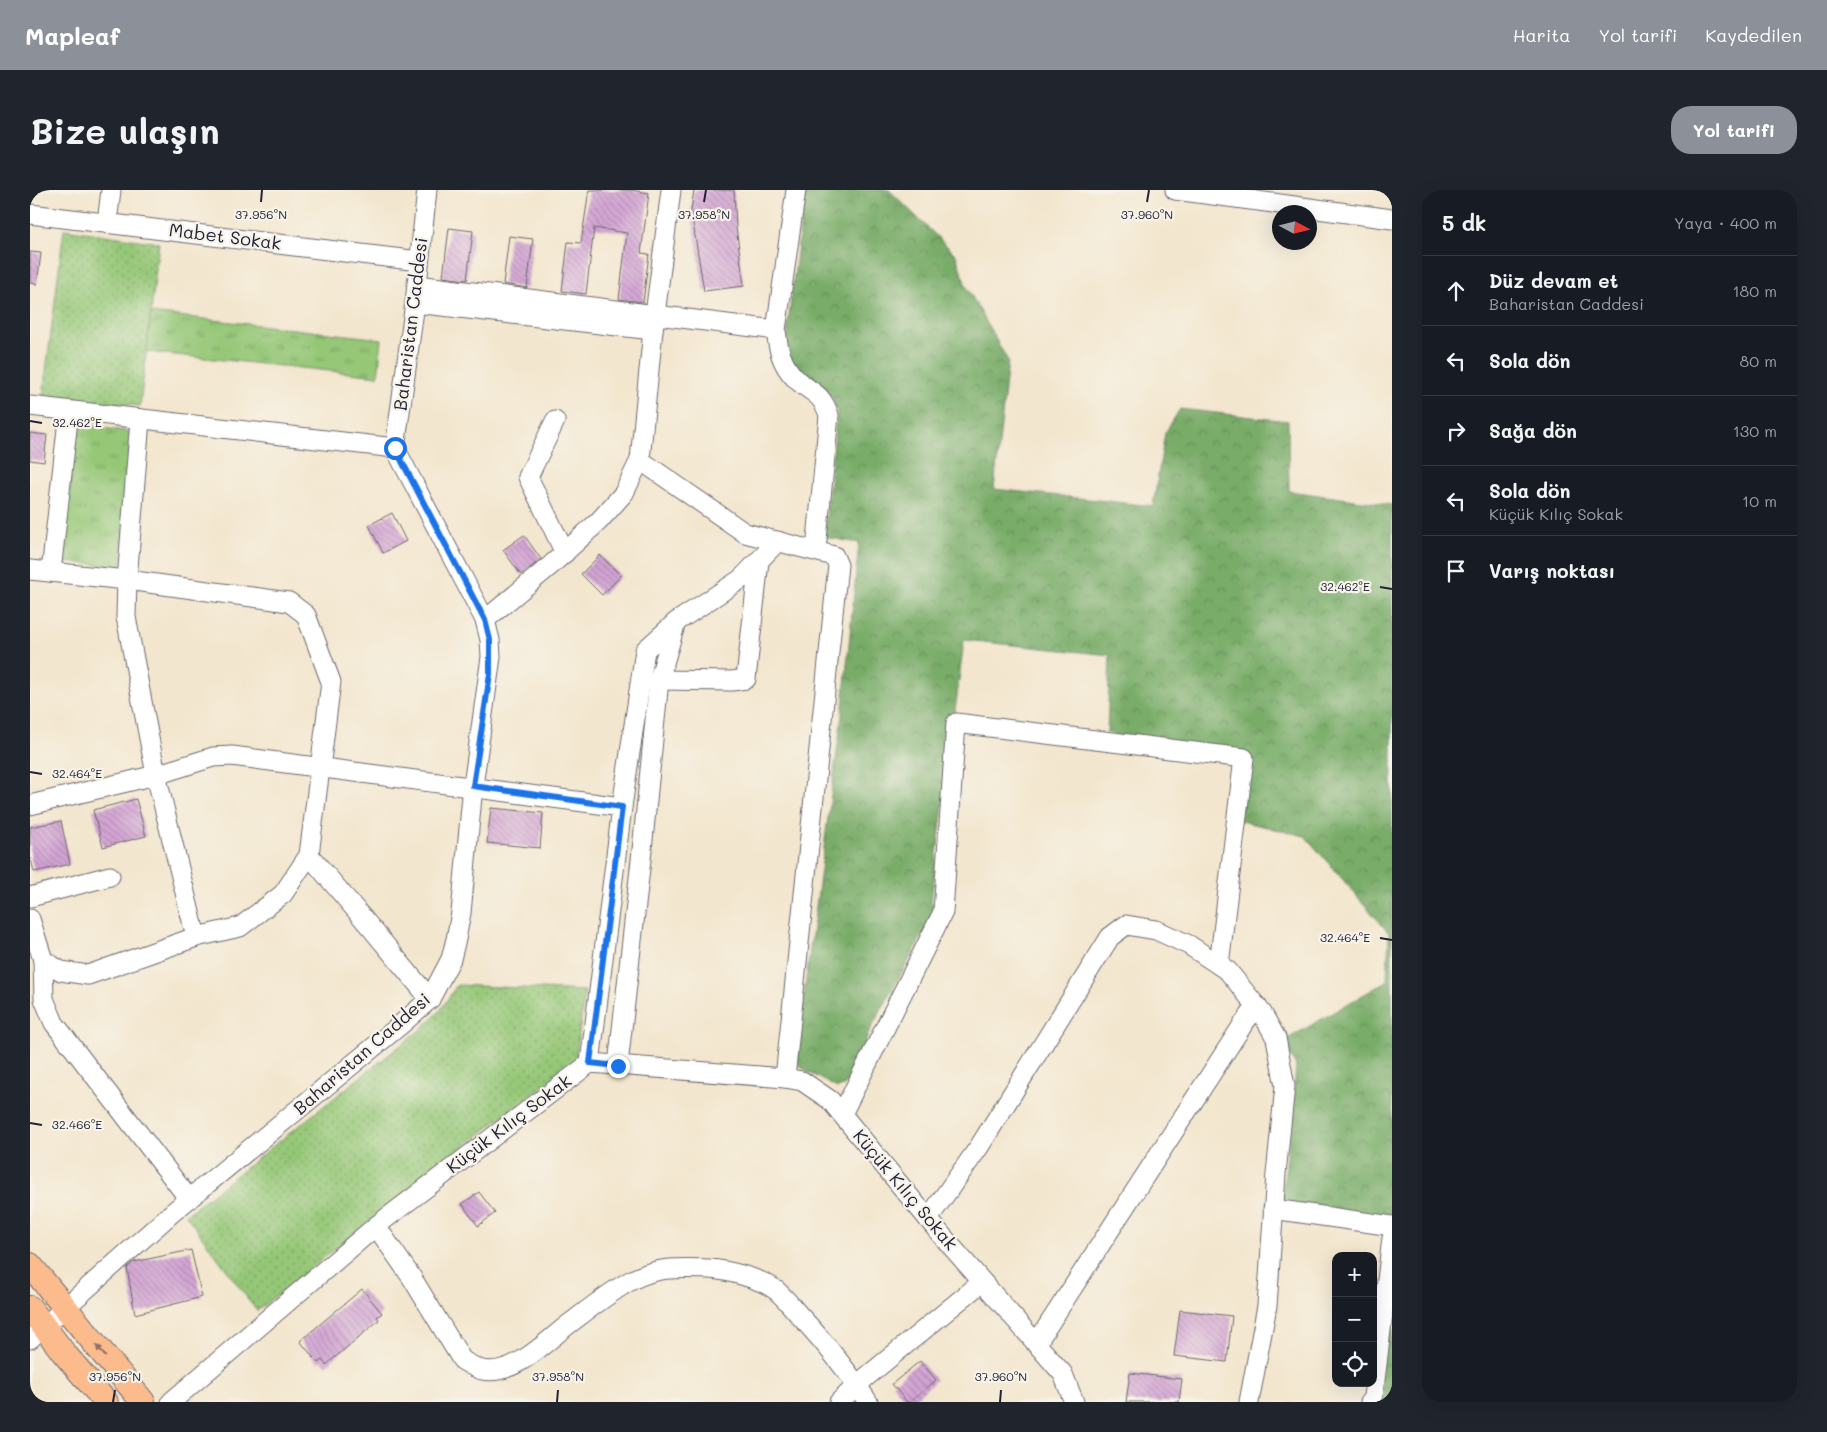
<!DOCTYPE html>
<html lang="tr">
<meta charset="utf-8">
<style>
:root{--surface:#171b24;--page:#20242c;--text:#f1f3f6;--muted:#9ea1a6;--line:#363941;--accent:#8c9099}
body{margin:0;font-family:Mali,sans-serif;background:var(--page);color:var(--text)}
.controls{position:absolute;right:15px;bottom:15px;display:grid;overflow:hidden;border-radius:10px;box-shadow:0 5px 20px #0002}
.controls button{width:45px;height:45px;display:grid;place-items:center;padding:0;border:0;border-bottom:1px solid var(--line);background:var(--surface);color:var(--text);font:25px sans-serif}
.compass{position:absolute;left:1242px;top:15px;width:45px;height:45px;border-radius:50%;background:var(--surface);box-shadow:0 5px 20px #0002;rotate:97deg}
.stop{position:absolute;width:15px;height:15px;margin:-11px;border:4px solid #1a73e8;border-radius:50%;background:#fff}
.stop.end{background:#1a73e8;border-color:#fff;box-shadow:0 1px 5px #0008}
.list{margin:0;padding:0;list-style:none}
h2{display:flex;justify-content:space-between;align-items:center;height:65px;margin:0;padding:0 20px;font-size:21px}
h2 small{font-size:16px;font-weight:400;color:var(--muted)}
.list li{display:grid;grid-template-columns:32px 1fr auto;gap:15px;align-items:center;box-sizing:border-box;height:70px;padding:0 20px;border-top:1px solid var(--line)}
.list b{display:block;font-size:19px;white-space:nowrap}
.list p{margin:0;font-size:16px;white-space:nowrap;color:var(--muted)}
.list em{font-size:16px;font-style:normal;color:var(--muted)}
.icon{flex:none;width:28px;height:28px;fill:none;stroke:currentColor;stroke-width:2;stroke-linecap:round;stroke-linejoin:round}
.map{position:relative;flex:none;width:1362px;height:1212px;overflow:hidden;border-radius:20px}
header{display:flex;align-items:center;gap:30px;box-sizing:border-box;height:70px;padding:0 25px;background:var(--accent);color:#fff}
header strong{font-size:24px}
nav{display:flex;gap:28px;margin-inline-start:auto;font-size:18px}
.intro{display:flex;align-items:center;justify-content:space-between;box-sizing:border-box;height:120px;padding:0 30px}
h1{margin:0;font-size:35px}
.button{padding:12px 22px;border-radius:20px;background:var(--accent);color:#fff;font-size:18px;font-weight:700}
main{display:flex;gap:30px;padding:0 30px}
aside{flex:1;background:var(--surface);border-radius:20px;box-shadow:0 5px 20px #0002}
.map>svg:first-child{display:block}
.grass{fill:url(#grass-tufts);stroke:#5c7459}
.forest{fill:url(#forest-crowns);stroke:#4d6752}
.park{fill:url(#park-dots);stroke:#5c7459}
.building{fill:url(#building-back-hatch)}
.lines{fill:none;stroke-linecap:round;stroke-linejoin:round}
.minor-casing{stroke:#6b676e;stroke-width:21}
.major-casing{stroke:#6b676e;stroke-width:26}
.minor{stroke:#fff;stroke-width:19}
.major{stroke:#fbbb8c;stroke-width:24}
.oneway{fill:#8e6e64}
.route{stroke:#1a73e8;stroke-width:6}
.ticks{fill:none;stroke:#22223b;stroke-width:2}
.labels{text-anchor:middle;stroke-width:4.5;stroke-linejoin:round;paint-order:stroke}
.street-label{font-size:18px;fill:#22223b;stroke:#f7f3e8}
.ticks-label{font-size:12px;text-anchor:middle;fill:#22223b;stroke:#f7f3e8;stroke-width:4.5;stroke-linejoin:round;paint-order:stroke}
</style>
<header>
<strong>Mapleaf</strong>
<nav><a>Harita</a><a>Yol tarifi</a><a>Kaydedilen</a></nav>
</header>
<div class="intro"><h1>Bize ulaşın</h1><a class="button">Yol tarifi</a></div>
<main>
<div class="map">
<svg width="1362" height="1212" viewBox="0 0 1362 1212">
<defs>
<pattern id="grass-tufts" width="24" height="20" patternUnits="userSpaceOnUse" patternTransform="scale(1.25)"><rect width="24" height="20" fill="#95c777"/><path d="M3 7l-1-3M5 7V3M7 7l1-3M15 17l-1-3M17 17v-4M19 17l1-3" fill="none" stroke="#79a163"/></pattern>
<pattern id="forest-crowns" width="20" height="18" patternUnits="userSpaceOnUse" patternTransform="scale(1.25)"><rect width="20" height="18" fill="#78ac68"/><path d="M2 6a3 3 0 1 1 6 0M12 15a3 3 0 1 1 6 0" fill="none" stroke="#628c57"/></pattern>
<pattern id="park-dots" width="8" height="8" patternUnits="userSpaceOnUse" patternTransform="scale(1.25)"><rect width="8" height="8" fill="#95c777"/><path d="M2 2h.1M6 6h.1" fill="none" stroke="#79a163" stroke-width="1.8" stroke-linecap="round"/></pattern>
<pattern id="building-back-hatch" width="6" height="6" patternUnits="userSpaceOnUse" patternTransform="scale(1.25)"><rect width="6" height="6" fill="#d3a4d4"/><path d="M-1 5l2 2M0 0l6 6M5-1l2 2" fill="none" stroke="#ab85ad"/></pattern>
</defs>
<rect width="100%" height="100%" fill="#f7f3e8"/>
<filter id="ink" filterUnits="userSpaceOnUse"><feTurbulence type="fractalNoise" baseFrequency=".02" numOctaves="2"/><feDisplacementMap in="SourceGraphic" scale="10" xChannelSelector="R" yChannelSelector="G"/><feConvolveMatrix kernelMatrix="1 2 1 2 8 2 1 2 1" color-interpolation-filters="sRGB"/></filter>
<filter id="wash" filterUnits="userSpaceOnUse"><feTurbulence type="fractalNoise" baseFrequency=".0096" numOctaves="4" result="noise"/><feDisplacementMap in="SourceGraphic" scale="20" xChannelSelector="R" yChannelSelector="G"/><feGaussianBlur stdDeviation="1.12" result="paint"/><feColorMatrix in="noise" values="0 0 0 0 0 0 0 0 0 0 0 0 0 0 0 0 0 1.4 0 .05"/><feComposite in="paint" operator="in"/></filter>
<g filter="url(#wash)">
<rect width="100%" height="100%" fill="#f3e6ce"/>
<g class="grass">
<polygon points="121,123 352,149 348,186 117,162"/>
<polygon points="47,234 101,242 91,376 32,372"/>
</g>
<g class="forest">
<polygon points="775,0 859,0 926,65 936,96 978,171 964,299 1123,316 1135,243 1150,219 1258,231 1259,301 1362,315 1362,1028 1251,1011 1261,938 1266,876 1254,851 1357,791 1359,743 1275,646 1202,629 1211,568 1077,543 1080,465 934,450 901,711 908,718 839,842 822,887 814,896 807,898 778,882 768,874 766,863 812,525 829,353 794,347 807,223 803,209 795,200 764,174 758,160 757,141"/>
<polygon points="1362,1104 1362,1212 1348,1212"/>
</g>
<g class="park">
<polygon points="34,39 129,53 110,216 13,205"/>
<polygon points="427,795 555,801 545,872 469,929 227,1121 156,1025 390,840 409,822"/>
</g>
<g id="blocks">
<g class="building">
<polygon points="559,0 601,0 619,3 611,63 619,64 613,112 589,109 597,43 564,38 556,104 532,101 538,52 551,53"/>
<polygon points="664,0 704,0 706,37 714,96 674,101 661,21"/>
<polygon points="419,38 443,41 437,90 413,87"/>
<polygon points="479,46 503,49 497,98 473,94"/>
<polygon points="0,62 11,63 7,94 0,93"/>
<polygon points="0,243 17,245 14,272 0,270"/>
<polygon points="362,323 376,351 353,363 339,335"/>
<polygon points="494,345 511,369 491,385 473,360"/>
<polygon points="570,365 591,386 572,405 551,384"/>
<polygon points="106,609 116,646 73,657 63,620"/>
<polygon points="461,618 513,623 510,658 457,653"/>
<polygon points="31,631 40,674 4,682 0,665 0,637"/>
<polygon points="449,1002 465,1023 448,1036 432,1014"/>
<polygon points="161,1060 172,1107 105,1124 97,1078 104,1072"/>
<polygon points="332,1099 352,1123 347,1127 349,1130 296,1175 292,1170 288,1173 270,1151"/>
<polygon points="1150,1120 1202,1126 1197,1172 1144,1166"/>
<polygon points="890,1171 906,1190 880,1212 877,1212 862,1194"/>
<polygon points="1100,1183 1152,1189 1149,1212 1096,1212"/>
</g>
</g>
</g>
<g filter="url(#ink)">
<use href="#blocks" fill-opacity="0" stroke="#6b676e" stroke-width="1"/>
<g class="lines">
<g class="minor-casing">
<g id="minor">
<polyline points="641,0 623,140 610,270 715,343 804,366 808,375 755,888"/>
<path d="M766,0L746,140C748,158 751,174 765,188C780,203 791,201 799,225L786,360"/>
<polyline points="1145,0 1362,29"/>
<polyline points="0,24 389,71"/>
<polyline points="77,33 81,0"/>
<polyline points="387,95 746,140"/>
<polyline points="385,113 623,140"/>
<polyline points="0,216 365,258"/>
<polyline points="110,230 97,390 259,412 276,425 301,492 279,665 253,704 210,737 166,747"/>
<polyline points="525,231 498,287 535,363"/>
<polyline points="0,380 97,390 96,427 126,585 166,747 58,785 31,781 13,770 0,729"/>
<polyline points="21,382 39,221"/>
<polyline points="455,430 520,376 569,331 594,303 610,270"/>
<polyline points="629,490 702,491 716,489 729,371"/>
<polyline points="0,615 126,585 183,567 202,566 592,617"/>
<polyline points="279,665 342,739 400,809"/>
<polyline points="0,707 80,686"/>
<polyline points="13,770 14,809 24,833 159,1009"/>
<polyline points="560,873 592,617 615,460 646,432 711,389 748,351"/>
<polyline points="588,875 611,670 629,490 646,432"/>
<polyline points="812,924 913,722 926,533 1214,568 1189,775"/>
<polyline points="1243,1019 1362,1036"/>
<polyline points="898,1029 949,957 1080,747 1096,735 1126,740 1159,755 1198,781 1232,823 1246,848 1255,896 1246,984 1237,1116 1219,1212"/>
<path d="M346,1036L382,1088L432,1170C439,1174 445,1178 452,1180C485,1187 519,1148 543,1131C560,1118 583,1100 602,1090C629,1076 651,1078 679,1079C697,1080 733,1089 747,1101C755,1108 763,1118 770,1126C795,1153 818,1181 838,1212"/>
<polyline points="0,1149 143,1022 368,837 400,809 421,769 426,749 431,723 443,596 461,467 460,450 455,430 365,258 385,113 397,0"/>
<polyline points="1006,1154 1214,833 1227,816"/>
<polyline points="141,1212 346,1036 560,873 755,888 772,891 800,910 908,1041 1033,1184 1044,1212"/>
<polyline points="809,1212 835,1188 952,1092"/>
<polyline points="1340,1212 1343,1207 1362,1048"/>
</g>
</g>
<g class="major-casing">
<g id="major">
<polyline points="0,1075 113,1212"/>
<polyline points="0,1118 33,1162 76,1212"/>
</g>
</g>
<use href="#minor" class="minor"/>
<use href="#major" class="major"/>
</g>
<defs><path id="oneway-solid" d="M-6-.8H1V-3.2L6.5 0L1 3.2V.8H-6Z" transform="scale(1.25)"/></defs>
<use class="oneway" href="#oneway-solid" transform="translate(71 1161) rotate(-129)"/>
</g>
<g class="lines" filter="url(#ink)">
<polyline class="route" points="365,258 455,430 460,450 460,484 443,596 592,617 560,873 588,876"/>
</g>
<path class="ticks" d="M231,12L232,0M674,12L676,0M1117,12L1119,0M0,231L12,233M1350,397L1362,399M0,582L12,584M1350,748L1362,750M0,933L12,935M83,1212L85,1200M527,1212L528,1200M970,1212L971,1200"/>
<g class="labels">
<g class="street-label">
<text transform="translate(195 47) rotate(7)" y="6">Mabet Sokak</text>
<text transform="translate(381 134) rotate(-83)" y="6">Baharistan Caddesi</text>
<text transform="translate(332 864) rotate(-41)" y="6">Baharistan Caddesi</text>
<text transform="translate(479 934) rotate(-37)" y="6">Küçük Kılıç Sokak</text>
<text transform="translate(875 1000) rotate(50)" y="6">Küçük Kılıç Sokak</text>
</g>
</g>
<g class="ticks-label">
<text x="231" y="29">37.956°N</text>
<text x="674" y="29">37.958°N</text>
<text x="1117" y="29">37.960°N</text>
<text x="47" y="237">32.462°E</text>
<text x="1315" y="401">32.462°E</text>
<text x="47" y="588">32.464°E</text>
<text x="1315" y="752">32.464°E</text>
<text x="47" y="939">32.466°E</text>
<text x="85" y="1191">37.956°N</text>
<text x="528" y="1191">37.958°N</text>
<text x="971" y="1191">37.960°N</text>
</g>
</svg>
<div class="controls">
<button>+</button>
<button>−</button>
<button><svg class="icon" aria-label="locate" viewBox="0 0 24 24"><circle cx="12" cy="12" r="6"/><path d="M12 2v4M12 18v4M2 12h4M18 12h4"/></svg></button>
</div>
<svg class="compass" viewBox="-18 -18 36 36"><path d="M0-13l5 13h-10z" fill="#e53935"/><path d="M0 13l5-13h-10z" fill="#9ea1a6"/></svg>
<div class="stop" style="left:365px;top:258px"></div>
<div class="stop end" style="left:588px;top:876px"></div>
</div>
<aside>
<h2>5 dk<small>Yaya · 400 m</small></h2>
<ul class="list">
<li><svg class="icon" aria-label="ahead" viewBox="0 0 24 24"><path d="M12 20V5M6 11l6-6 6 6"/></svg><div><b>Düz devam et</b><p>Baharistan Caddesi</p></div><em>180 m</em></li>
<li><svg class="icon" aria-label="left" viewBox="0 0 24 24"><path d="M17 20v-9H6M10 6l-5 5 5 5"/></svg><div><b>Sola dön</b></div><em>80 m</em></li>
<li><svg class="icon" aria-label="right" viewBox="0 0 24 24"><path d="M7 20v-9h11M14 6l5 5-5 5"/></svg><div><b>Sağa dön</b></div><em>130 m</em></li>
<li><svg class="icon" aria-label="left" viewBox="0 0 24 24"><path d="M17 20v-9H6M10 6l-5 5 5 5"/></svg><div><b>Sola dön</b><p>Küçük Kılıç Sokak</p></div><em>10 m</em></li>
<li><svg class="icon" aria-label="arrive" viewBox="0 0 24 24"><path d="M6 21V4h12l-3 4 3 4H6"/></svg><div><b>Varış noktası</b></div></li>
</ul>
</aside>
</main>
